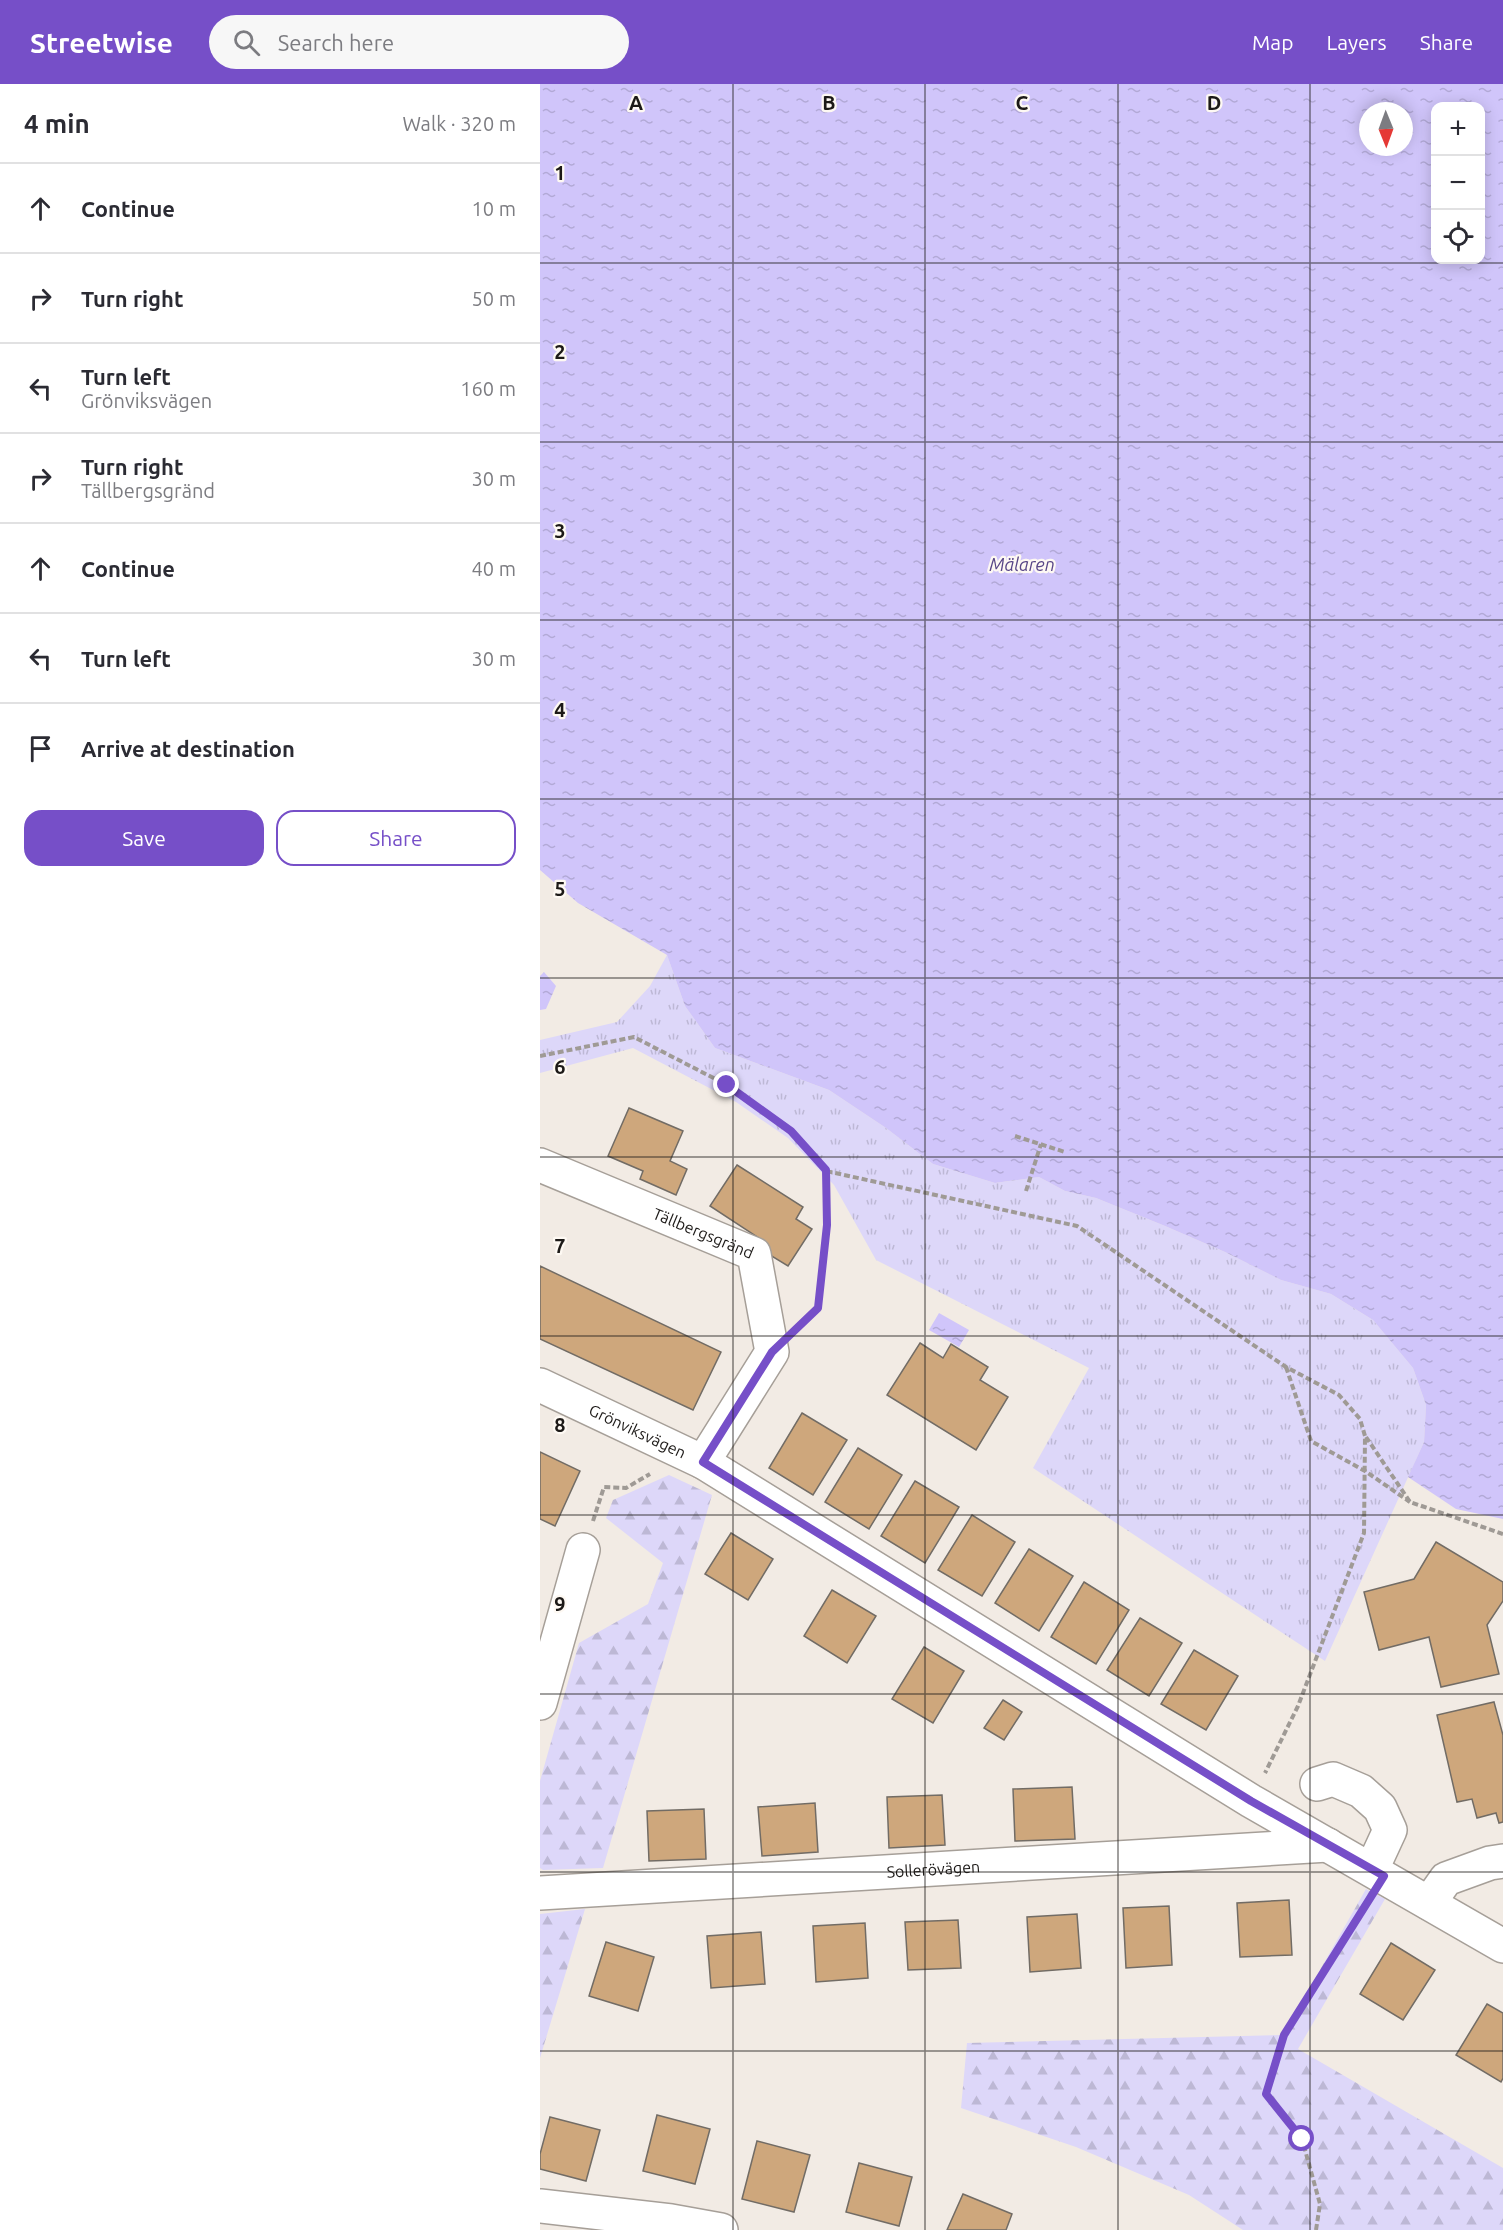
<!DOCTYPE html>
<meta charset="utf-8">
<style>
:root{--surface:#fff;--page:#f7f7f7;--text:#2b2b33;--muted:#7c7c81;--line:#e1e1e2;--accent:#764fc8}
body{margin:0;font-family:Ubuntu,sans-serif;background:var(--page);color:var(--text)}
.controls{position:absolute;right:18px;top:18px;display:grid;overflow:hidden;border-radius:12px;box-shadow:0 3px 15px #0003}
.controls button{width:54px;height:54px;display:grid;place-items:center;padding:0;border:0;border-bottom:2px solid var(--line);background:var(--surface);color:var(--text);font:30px sans-serif}
.compass{position:absolute;left:819px;top:18px;width:54px;height:54px;border-radius:50%;background:var(--surface);box-shadow:0 3px 15px #0003;rotate:179deg}
.stop{position:absolute;width:18px;height:18px;margin:-14px;border:4px solid #764fc8;border-radius:50%;background:#fff}
.stop.end{background:#764fc8;border-color:#fff;box-shadow:0 2px 6px #0008}
.list{margin:0;padding:0;list-style:none}
h2{display:flex;justify-content:space-between;align-items:center;height:78px;margin:0;padding:0 24px;font-size:26px}
h2 small{font-size:20px;font-weight:400;color:var(--muted)}
.list li{display:grid;grid-template-columns:39px 1fr auto;gap:18px;align-items:center;box-sizing:border-box;height:90px;padding:0 24px;border-top:2px solid var(--line)}
.list b{display:block;font-size:22px;white-space:nowrap}
.list p{margin:0;font-size:20px;white-space:nowrap;color:var(--muted)}
.list em{font-size:20px;font-style:normal;color:var(--muted)}
.actions{display:flex;gap:12px;padding:18px 24px}
.actions a{flex:1;padding:14px 0;border:2px solid var(--accent);border-radius:18px;text-align:center;font-size:21px;color:var(--accent)}
.actions .main{background:var(--accent);color:#fff}
.icon{flex:none;width:33px;height:33px;fill:none;stroke:currentColor;stroke-width:2;stroke-linecap:round;stroke-linejoin:round}
.map{position:relative;flex:none;width:963px;height:2146px;overflow:hidden}
header{display:flex;align-items:center;gap:36px;box-sizing:border-box;height:84px;padding:0 30px;background:var(--accent);color:#fff}
header strong{font-size:28px}
nav{display:flex;gap:33px;margin-inline-start:auto;font-size:21px}
.search{width:420px;height:54px;background:var(--page);display:flex;align-items:center;gap:15px;box-sizing:border-box;padding:0 21px;border-radius:33px;color:var(--muted);font-size:22px}
main{display:flex}
aside{flex:1;background:var(--surface)}
.map>svg:first-child{display:block}
.grass{fill:url(#grass-tufts)}
.forest{fill:url(#forest-firs)}
.water{fill:url(#water-ripples);fill-rule:evenodd}
.building{fill:#cea77c;stroke:#726c65;stroke-width:1.5}
.lines{fill:none;stroke-linecap:round;stroke-linejoin:round}
.minor-casing{stroke:#a69f98;stroke-width:36}
.path{stroke:#9f9a95;stroke-width:4;stroke-dasharray:6 3;stroke-linecap:butt}
.minor{stroke:#fff;stroke-width:33}
.route{stroke:#764fc8;stroke-width:8}
.grid{fill:none;stroke:#1c1917;stroke-width:1.5;stroke-opacity:0.55}
.labels{text-anchor:middle;stroke-width:4.5;stroke-linejoin:round;paint-order:stroke}
.street-label{font-size:16px;fill:#1c1917;stroke:#fef9f3}
.water-label{font-size:18px;font-style:italic;fill:#584687;stroke:#fef9f3}
.grid-label{font-size:20px;text-anchor:middle;font-weight:bold;fill:#1c1917;stroke:#fef9f3;stroke-width:4.5;stroke-linejoin:round;paint-order:stroke}
</style>
<header>
<strong>Streetwise</strong>
<div class="search"><svg class="icon" aria-label="search" viewBox="0 0 24 24"><circle cx="10" cy="10" r="6"/><path d="M15 15l6 6"/></svg>Search here</div>
<nav><a>Map</a><a>Layers</a><a>Share</a></nav>
</header>
<main>
<aside>
<h2>4 min<small>Walk · 320 m</small></h2>
<ul class="list">
<li><svg class="icon" aria-label="ahead" viewBox="0 0 24 24"><path d="M12 20V5M6 11l6-6 6 6"/></svg><div><b>Continue</b></div><em>10 m</em></li>
<li><svg class="icon" aria-label="right" viewBox="0 0 24 24"><path d="M7 20v-9h11M14 6l5 5-5 5"/></svg><div><b>Turn right</b></div><em>50 m</em></li>
<li><svg class="icon" aria-label="left" viewBox="0 0 24 24"><path d="M17 20v-9H6M10 6l-5 5 5 5"/></svg><div><b>Turn left</b><p>Grönviksvägen</p></div><em>160 m</em></li>
<li><svg class="icon" aria-label="right" viewBox="0 0 24 24"><path d="M7 20v-9h11M14 6l5 5-5 5"/></svg><div><b>Turn right</b><p>Tällbergsgränd</p></div><em>30 m</em></li>
<li><svg class="icon" aria-label="ahead" viewBox="0 0 24 24"><path d="M12 20V5M6 11l6-6 6 6"/></svg><div><b>Continue</b></div><em>40 m</em></li>
<li><svg class="icon" aria-label="left" viewBox="0 0 24 24"><path d="M17 20v-9H6M10 6l-5 5 5 5"/></svg><div><b>Turn left</b></div><em>30 m</em></li>
<li><svg class="icon" aria-label="arrive" viewBox="0 0 24 24"><path d="M6 21V4h12l-3 4 3 4H6"/></svg><div><b>Arrive at destination</b></div></li>
</ul>
<div class="actions"><a class="main">Save</a><a>Share</a></div>
</aside>
<div class="map">
<svg width="963" height="2146" viewBox="0 0 963 2146">
<defs>
<pattern id="grass-tufts" width="24" height="20" patternUnits="userSpaceOnUse" patternTransform="scale(1.5)"><rect width="24" height="20" fill="#ddd7f9"/><path d="M3 7l-1-3M5 7V3M7 7l1-3M15 17l-1-3M17 17v-4M19 17l1-3" fill="none" stroke="#bdb8d5"/></pattern>
<pattern id="forest-firs" width="22" height="20" patternUnits="userSpaceOnUse" patternTransform="scale(1.5)"><rect width="22" height="20" fill="#ddd7f9"/><path d="M5 1l3.5 6h-7zM16 11l3.5 6h-7z" fill="#bdb8d5"/></pattern>
<pattern id="water-ripples" width="26" height="14" patternUnits="userSpaceOnUse" patternTransform="scale(1.5)"><rect width="26" height="14" fill="#d0c5fa"/><path d="M2 4q2-2 4 0t4 0M15 11q2-2 4 0t4 0" fill="none" stroke="#b2a9d6"/></pattern>
</defs>
<rect width="100%" height="100%" fill="#f2ebe4"/>
<polygon class="grass" points="127,871 145,922 175,964 289,1006 346,1044 393,1080 455,1099 499,1093 525,1107 556,1114 625,1142 685,1168 741,1196 791,1210 833,1236 873,1284 886,1321 884,1358 785,1577 493,1384 549,1284 336,1176 294,1101 248,1054 196,1018 93,964 0,989 0,956 77,938 110,902"/>
<g class="forest">
<polygon points="129,1391 172,1411 63,1784 3,1786 0,1784 0,1697 39,1559 108,1520 123,1479 66,1434 73,1416"/>
<polygon points="826,1805 845,1815 758,1965 963,2084 963,2146 703,2146 649,2111 536,2063 421,2024 427,1959 743,1951"/>
<polygon points="45,1825 0,1974 0,1830"/>
</g>
<g class="water">
<path d="M0,0H963V1435L916,1425L868,1393L884,1358L886,1321L873,1284L833,1236L791,1210L741,1196L685,1168L625,1142L556,1114L525,1107L499,1093L455,1099L393,1080L346,1044L289,1006L175,964L145,922L127,871L38,819L0,786ZM896,22H940V176H896ZM828,27H864V63H828Z"/>
<polygon points="4,888 16,902 6,925 0,926 0,892"/>
<polygon points="399,1229 429,1246 419,1263 389,1246"/>
</g>
<g class="building">
<polygon points="89,1024 143,1047 130,1077 147,1085 136,1111 100,1095 103,1087 68,1072"/>
<polygon points="197,1081 263,1123 256,1135 272,1145 248,1182 220,1165 225,1158 170,1122"/>
<polygon points="0,1182 181,1268 153,1326 0,1255"/>
<polygon points="380,1259 403,1274 411,1260 448,1283 440,1296 468,1313 436,1366 347,1311"/>
<polygon points="262,1329 307,1356 273,1411 229,1384"/>
<polygon points="318,1364 362,1391 329,1445 285,1418"/>
<polygon points="0,1368 40,1387 15,1442 0,1435"/>
<polygon points="375,1397 419,1423 385,1479 341,1452"/>
<polygon points="432,1431 475,1458 442,1512 398,1486"/>
<polygon points="191,1449 233,1475 208,1516 165,1490"/>
<polygon points="896,1458 963,1498 963,1517 947,1541 959,1590 901,1603 889,1553 839,1566 824,1508 874,1495"/>
<polygon points="489,1465 533,1492 499,1547 455,1519"/>
<polygon points="544,1498 589,1526 556,1580 511,1553"/>
<polygon points="292,1506 336,1532 307,1579 264,1552"/>
<polygon points="600,1534 642,1559 609,1612 567,1586"/>
<polygon points="384,1563 424,1587 393,1639 352,1615"/>
<polygon points="654,1566 698,1592 666,1646 621,1620"/>
<polygon points="463,1616 482,1628 464,1656 444,1644"/>
<polygon points="954,1618 963,1651 963,1738 959,1739 956,1729 937,1734 932,1715 917,1718 897,1631"/>
<polygon points="532,1703 535,1755 475,1757 473,1705"/>
<polygon points="402,1711 405,1761 349,1764 347,1713"/>
<polygon points="275,1719 278,1768 222,1772 218,1723"/>
<polygon points="164,1725 166,1775 109,1777 107,1727"/>
<polygon points="749,1816 752,1871 700,1873 697,1819"/>
<polygon points="629,1822 632,1881 586,1884 583,1824"/>
<polygon points="537,1830 541,1884 490,1888 487,1833"/>
<polygon points="418,1836 421,1884 368,1886 365,1838"/>
<polygon points="325,1839 328,1894 276,1898 273,1842"/>
<polygon points="221,1848 225,1900 171,1904 167,1852"/>
<polygon points="66,1858 114,1873 98,1927 49,1912"/>
<polygon points="851,1859 895,1886 863,1936 820,1910"/>
<polygon points="947,1920 963,1929 963,1994 961,1998 916,1971"/>
<polygon points="117,2031 170,2045 155,2100 103,2087"/>
<polygon points="10,2033 60,2046 46,2097 0,2085 0,2070"/>
<polygon points="217,2057 270,2071 254,2128 202,2115"/>
<polygon points="319,2079 372,2093 359,2142 306,2128"/>
<polygon points="423,2110 472,2130 466,2146 407,2146"/>
</g>
<g class="lines">
<g class="minor-casing">
<g id="minor">
<path id="s1" d="M0,1081L214,1170L232,1268L163,1378"/>
<path id="s2" d="M0,1301L163,1378L711,1717L963,1862"/>
<polyline points="0,1619 43,1466"/>
<polyline points="777,1700 793,1695 821,1707 840,1724 850,1746 832,1785"/>
<path id="s3" d="M0,1809L788,1761"/>
<polyline points="889,1819 906,1795 950,1779 963,1777"/>
<polyline points="0,2122 131,2137 181,2146"/>
</g>
</g>
<g class="path">
<polyline points="0,972 94,953 187,1001 251,1047 286,1087 537,1142 746,1283 799,1311 820,1335 825,1352 824,1449 758,1622 725,1689"/>
<polyline points="475,1052 525,1068"/>
<polyline points="486,1107 501,1060"/>
<polyline points="261,1240 278,1224 287,1141 286,1087"/>
<polyline points="746,1283 771,1357 825,1387 870,1418"/>
<polyline points="826,1353 870,1418 963,1450"/>
<polyline points="53,1437 64,1403 86,1404 110,1390"/>
<polyline points="776,2146 780,2120 762,2055 727,2010 744,1951 826,1821"/>
</g>
<use href="#minor" class="minor"/>
</g>
<g class="lines">
<polyline class="route" points="187,1001 251,1047 286,1086 287,1141 278,1224 232,1268 163,1378 711,1717 844,1792 744,1951 726,2010 762,2055"/>
</g>
<path class="grid" d="M193,0V2146M385,0V2146M578,0V2146M770,0V2146M0,179H963M0,358H963M0,536H963M0,715H963M0,894H963M0,1073H963M0,1252H963M0,1431H963M0,1610H963M0,1788H963M0,1967H963"/>
<g class="labels">
<g class="street-label">
<text dy="6" stroke="none"><textPath href="#s1" startOffset="177">Tällbergsgränd</textPath></text>
<text dy="6" stroke="none"><textPath href="#s2" startOffset="108">Grönviksvägen</textPath></text>
<text dy="6" stroke="none"><textPath href="#s3" startOffset="394">Sollerövägen</textPath></text>
</g>
<g class="water-label">
<text x="482" y="487">Mälaren</text>
</g>
</g>
<g class="grid-label">
<text x="96" y="26">A</text>
<text x="289" y="26">B</text>
<text x="482" y="26">C</text>
<text x="674" y="26">D</text>
<text x="20" y="96">1</text>
<text x="20" y="275">2</text>
<text x="20" y="454">3</text>
<text x="20" y="633">4</text>
<text x="20" y="812">5</text>
<text x="20" y="990">6</text>
<text x="20" y="1169">7</text>
<text x="20" y="1348">8</text>
<text x="20" y="1527">9</text>
</g>
</svg>
<div class="controls">
<button>+</button>
<button>−</button>
<button><svg class="icon" aria-label="locate" viewBox="0 0 24 24"><circle cx="12" cy="12" r="6"/><path d="M12 2v4M12 18v4M2 12h4M18 12h4"/></svg></button>
</div>
<svg class="compass" viewBox="-18 -18 36 36"><path d="M0-13l5 13h-10z" fill="#e53935"/><path d="M0 13l5-13h-10z" fill="#7c7c81"/></svg>
<div class="stop" style="left:762px;top:2055px"></div>
<div class="stop end" style="left:187px;top:1001px"></div>
</div>
</main>
